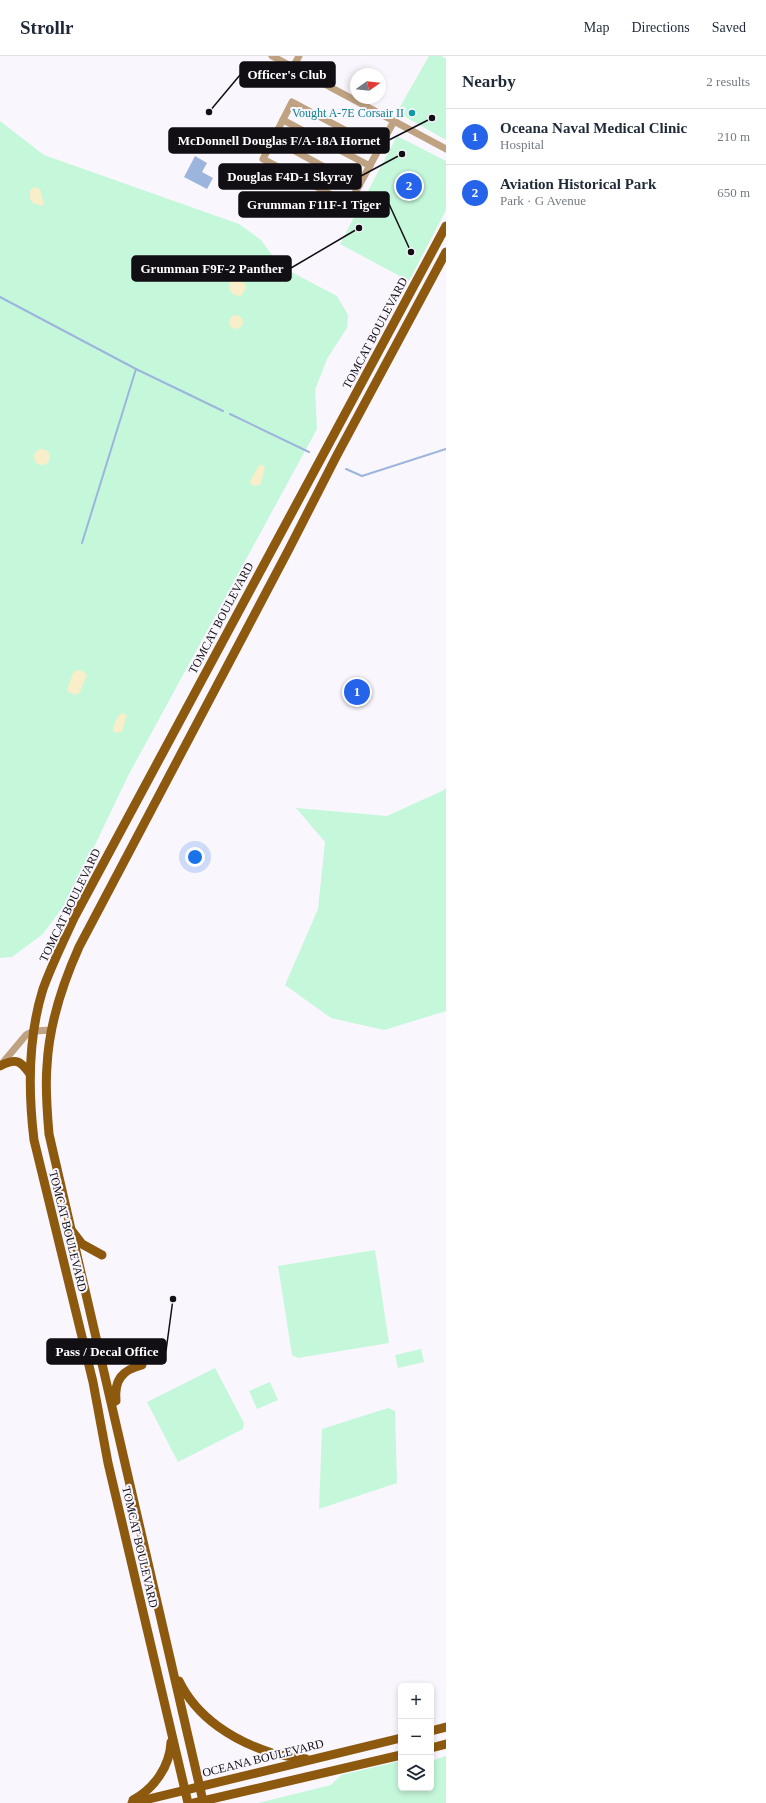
<!DOCTYPE html>
<meta charset="utf-8">
<style>
:root{--surface:#fff;--page:#f6f6f7;--text:#1f2937;--muted:#747a83;--line:#e0e1e3;--accent:#2563eb}
body{margin:0;font-family:Georgia,serif;background:var(--page);color:var(--text)}
.controls{position:absolute;right:12px;bottom:12px;display:grid;overflow:hidden;border-radius:6px;box-shadow:0 2px 6px #0003}
.controls button{width:36px;height:36px;display:grid;place-items:center;padding:0;border:0;border-bottom:1px solid var(--line);background:var(--surface);color:var(--text);font:20px sans-serif}
.compass{position:absolute;left:350px;top:12px;width:36px;height:36px;border-radius:50%;background:var(--surface);box-shadow:0 2px 6px #0003;rotate:76deg}
.you{position:absolute;left:195px;top:801px;width:14px;height:14px;margin:-10px;border:3px solid #fff;border-radius:50%;background:#1a73e8;box-shadow:0 0 0 6px #1a73e833}
.badge{display:grid;place-items:center;width:26px;height:26px;border-radius:50%;background:var(--accent);color:#fff;font-size:13px;font-weight:700}
.pin{position:absolute;translate:-50% -50%;border:2px solid #fff;box-shadow:0 1px 4px #0006}
.list{margin:0;padding:0;list-style:none}
h2{display:flex;justify-content:space-between;align-items:center;height:52px;margin:0;padding:0 16px;font-size:17px}
h2 small{font-size:13px;font-weight:400;color:var(--muted)}
.list li{display:grid;grid-template-columns:26px 1fr auto;gap:12px;align-items:center;box-sizing:border-box;height:56px;padding:0 16px;border-top:1px solid var(--line)}
.list b{display:block;font-size:15px;white-space:nowrap}
.list p{margin:0;font-size:13px;white-space:nowrap;color:var(--muted)}
.list em{font-size:13px;font-style:normal;color:var(--muted)}
.icon{flex:none;width:22px;height:22px;fill:none;stroke:currentColor;stroke-width:2;stroke-linecap:round;stroke-linejoin:round}
.map{position:relative;flex:none;width:446px;height:1747px;overflow:hidden}
header{display:flex;align-items:center;gap:24px;box-sizing:border-box;height:56px;padding:0 20px;background:var(--surface);border-bottom:1px solid var(--line)}
header strong{font-size:19px}
nav{display:flex;gap:22px;margin-inline-start:auto;font-size:14px}
main{display:flex}
aside{flex:1;background:var(--surface)}
.map>svg:first-child{display:block}
.green{fill:#c5f7db}
.sand{fill:#f8eec9}
.water{fill:#9cb5dd}
.lines{fill:none;stroke-linecap:round;stroke-linejoin:round}
.stream{stroke:#9cb5dd;stroke-width:2}
.minor{stroke:#bfa282;stroke-width:7}
.major{stroke:#8c590f;stroke-width:9}
.culture-dot{fill:#0f9aa8;stroke:#faf6fd;stroke-width:1.5}
.labels{text-anchor:middle;stroke-width:4;stroke-linejoin:round;paint-order:stroke}
.culture-label{font-size:12px;fill:#0d838f;stroke:#faf6fd;text-anchor:end}
.street-label{font-size:12px;fill:#110e14;stroke:#faf6fd}
.leader{fill:none;stroke:#110e14;stroke-width:1.5}
.callout-dot{fill:#110e14;stroke:#faf6fd;stroke-width:1.5}
.callout{fill:#110e14;stroke:#110e14;stroke-width:1.5}
.callout-label{font-size:13px;text-anchor:middle;font-weight:bold;fill:#fff}
</style>
<header>
<strong>Strollr</strong>
<nav><a>Map</a><a>Directions</a><a>Saved</a></nav>
</header>
<main>
<div class="map">
<svg width="446" height="1747" viewBox="0 0 446 1747">
<rect width="100%" height="100%" fill="#faf6fd"/>
<g class="green">
<polygon points="429,0 441,0 446,3 446,84 397,56"/>
<polygon points="0,65 44,99 239,168 261,184 280,210 337,240 348,259 347,272 327,303 315,334 317,373 128,720 70,841 43,878 12,901 0,902"/>
<polygon points="397,80 446,105 446,154 409,225 340,188"/>
<polygon points="446,732 446,955 384,974 331,962 285,929 318,853 325,786 296,752 387,760 442,735"/>
<polygon points="375,1194 389,1287 298,1302 292,1299 278,1210"/>
<polygon points="421,1293 424,1306 398,1312 395,1299"/>
<polygon points="215,1312 244,1367 243,1373 178,1406 147,1346"/>
<polygon points="270,1326 278,1344 257,1353 249,1335"/>
<polygon points="388,1352 395,1355 397,1427 319,1453 322,1373"/>
<polygon points="446,1700 446,1747 258,1747 331,1729 341,1719 401,1705 401,1732 431,1732 431,1705"/>
</g>
<g class="sand">
<polygon points="34,131 40,133 44,148 42,150 33,147 30,143 30,135"/>
<polygon points="236,224 242,226 246,229 245,234 241,240 234,239 229,233 230,225"/>
<circle cx="236" cy="266" r="7"/>
<circle cx="42" cy="401" r="8"/>
<polygon points="259,409 263,409 265,413 260,429 254,430 251,428 250,425"/>
<polygon points="77,614 83,615 87,619 80,636 76,639 68,636 67,633 73,617"/>
<path d="M122,657L127,659L122,676L115,677L113,674C114,668 117,660 122,657Z"/>
</g>
<polygon class="water" points="195,100 207,107 202,116 213,122 207,133 184,121"/>
<g class="lines">
<g class="stream">
<polyline points="0,241 136,313 223,355"/>
<polyline points="230,358 309,396"/>
<polyline points="346,413 362,420 446,393"/>
<polyline points="82,487 136,313"/>
</g>
<g class="minor">
<polyline points="272,0 446,93"/>
<polyline points="293,11 299,0"/>
<polyline points="283,64 370,110"/>
<polyline points="273,83 359,130"/>
<path d="M379,92L292,46L263,103L349,148C364,120 379,93 394,65"/>
<polyline points="0,1010 26,979 34,975 52,974"/>
</g>
<g class="major">
<path d="M0,1010C16,1002 20,1004 30,1018"/>
<polyline points="72,1175 82,1188 102,1199"/>
<path d="M116,1345C114,1324 122,1314 142,1309"/>
<path d="M179,1625C197,1662 234,1685 272,1697C283,1700 295,1701 306,1703"/>
<polyline points="431,1675 446,1671"/>
<polyline points="431,1692 446,1688"/>
<path d="M133,1744C154,1733 170,1710 171,1686"/>
<path d="M203,1745L49,1078C47,1055 45,1032 47,1010C49,968 62,929 79,891L289,493L337,399L446,196"/>
<polyline points="132,1747 401,1682"/>
<path d="M188,1747L108,1407L93,1326L34,1084C28,1034 28,981 43,933C52,908 64,884 75,860L446,170"/>
<polyline points="194,1747 401,1699"/>
</g>
</g>
<circle class="culture-dot" cx="412" cy="57" r="4"/>
<g class="labels">
<g class="culture-label">
<text x="404" y="61">Vought A-7E Corsair II</text>
</g>
<g class="street-label">
<text transform="translate(375 277) rotate(-62)" y="4">TOMCAT BOULEVARD</text>
<text transform="translate(221 562) rotate(-62)" y="4">TOMCAT BOULEVARD</text>
<text transform="translate(70 849) rotate(-64)" y="4">TOMCAT BOULEVARD</text>
<text transform="translate(68 1175) rotate(76)" y="4">TOMCAT BOULEVARD</text>
<text transform="translate(140 1491) rotate(77)" y="4">TOMCAT BOULEVARD</text>
<text transform="translate(263 1702) rotate(-14)" y="4">OCEANA BOULEVARD</text>
</g>
</g>
<path class="leader" d="M209 56L240 19M432 62L389 84M402 98L361 120M411 196L389 148M359 172L291 212M173 1243L166 1295"/>
<g class="callout-dot">
<circle cx="209" cy="56" r="4"/>
<circle cx="432" cy="62" r="4"/>
<circle cx="402" cy="98" r="4"/>
<circle cx="411" cy="196" r="4"/>
<circle cx="359" cy="172" r="4"/>
<circle cx="173" cy="1243" r="4"/>
</g>
<g class="callout">
<rect x="240" y="6" width="95" height="25" rx="4"/>
<rect x="169" y="72" width="220" height="25" rx="4"/>
<rect x="219" y="108" width="142" height="25" rx="4"/>
<rect x="239" y="136" width="150" height="25" rx="4"/>
<rect x="132" y="200" width="159" height="25" rx="4"/>
<rect x="47" y="1283" width="119" height="25" rx="4"/>
</g>
<g class="callout-label">
<text x="287" y="23">Officer's Club</text>
<text x="279" y="89">McDonnell Douglas F/A-18A Hornet</text>
<text x="290" y="125">Douglas F4D-1 Skyray</text>
<text x="314" y="153">Grumman F11F-1 Tiger</text>
<text x="212" y="217">Grumman F9F-2 Panther</text>
<text x="107" y="1300">Pass / Decal Office</text>
</g>
</svg>
<div class="controls">
<button>+</button>
<button>−</button>
<button><svg class="icon" aria-label="layers" viewBox="0 0 24 24"><path d="M12 4l9 5-9 5-9-5zM3 14l9 5 9-5"/></svg></button>
</div>
<svg class="compass" viewBox="-18 -18 36 36"><path d="M0-13l5 13h-10z" fill="#e53935"/><path d="M0 13l5-13h-10z" fill="#747a83"/></svg>
<div class="you"></div>
<div class="pin badge" style="left:357px;top:636px">1</div>
<div class="pin badge" style="left:409px;top:130px">2</div>
</div>
<aside>
<h2>Nearby<small>2 results</small></h2>
<ul class="list">
<li><span class="badge">1</span><div><b>Oceana Naval Medical Clinic</b><p>Hospital</p></div><em>210 m</em></li>
<li><span class="badge">2</span><div><b>Aviation Historical Park</b><p>Park · G Avenue</p></div><em>650 m</em></li>
</ul>
</aside>
</main>
